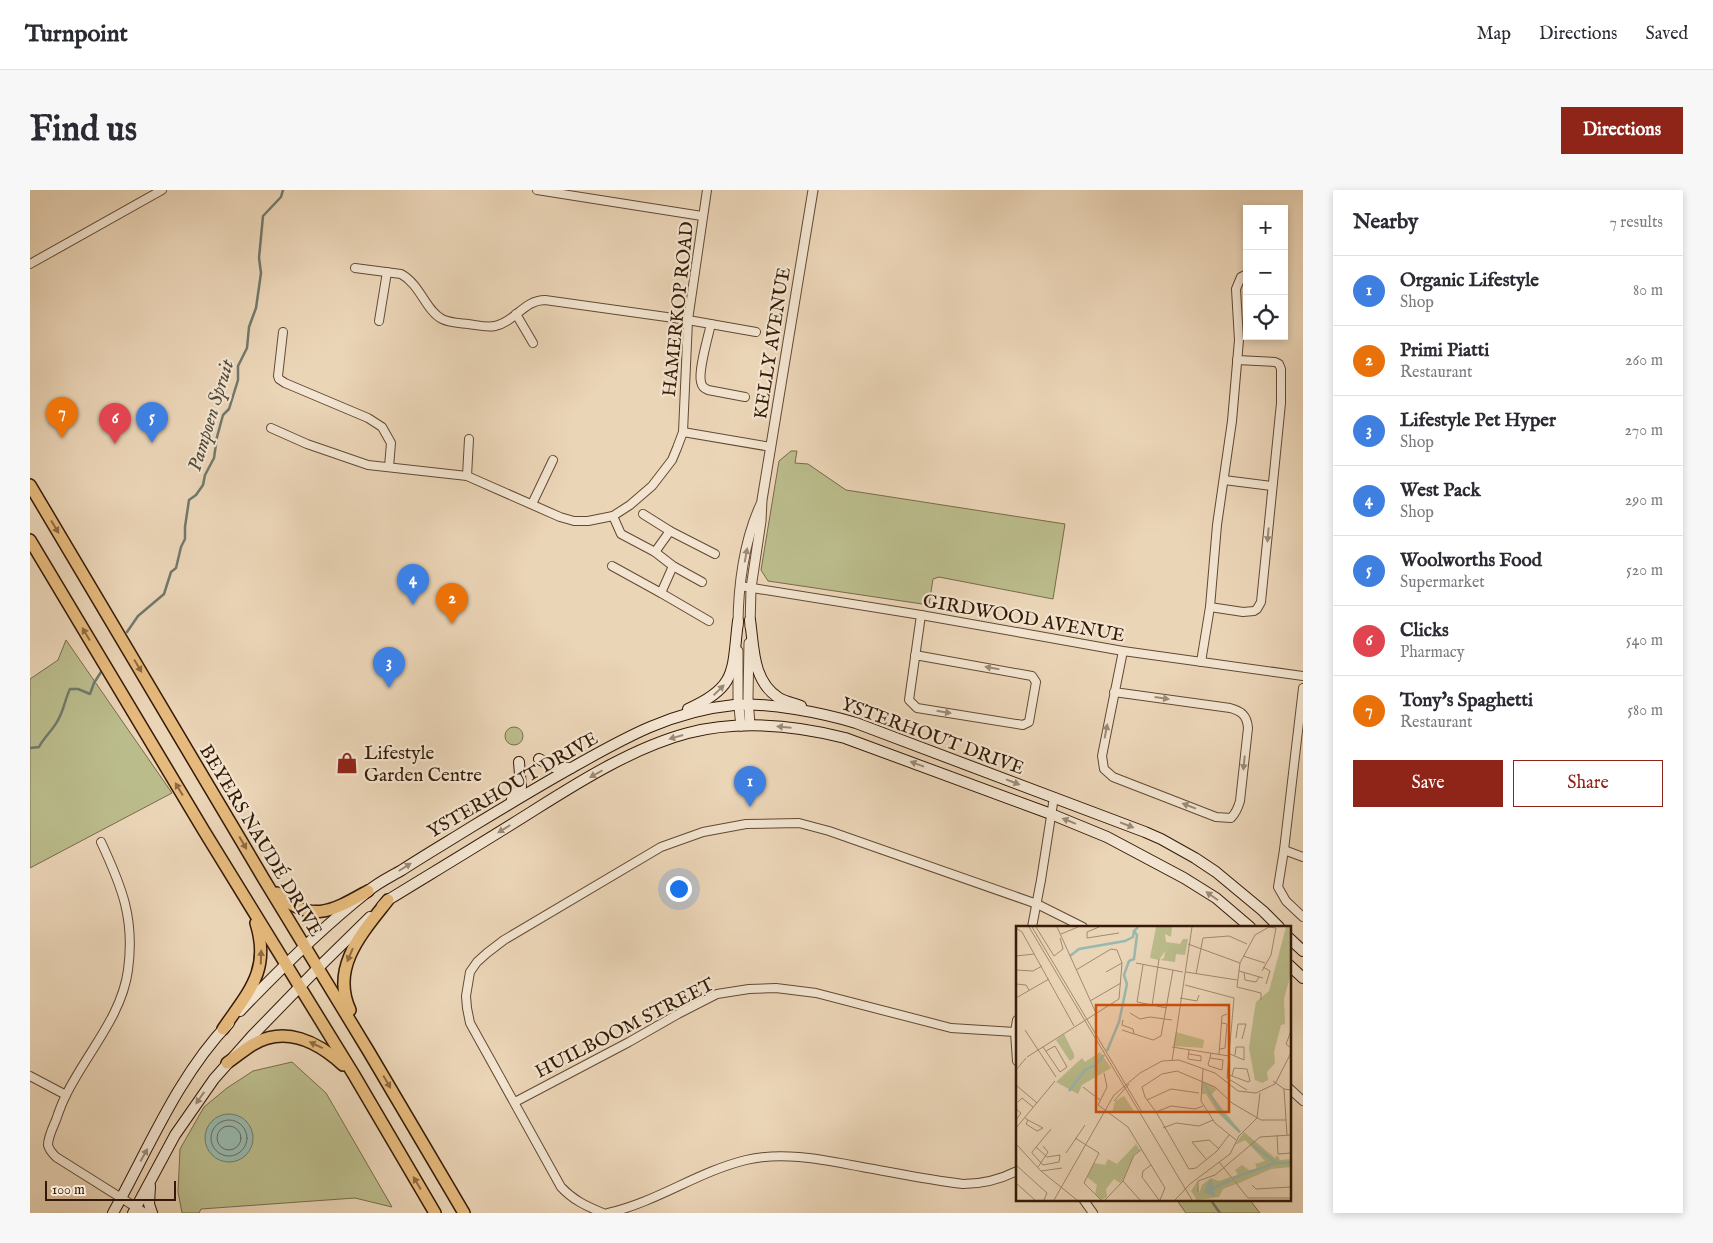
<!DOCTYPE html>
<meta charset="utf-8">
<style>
:root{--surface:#fff;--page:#f7f7f7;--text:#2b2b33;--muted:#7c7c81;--line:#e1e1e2;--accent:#8f2418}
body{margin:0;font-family:"IM FELL English",serif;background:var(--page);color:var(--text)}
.controls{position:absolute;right:15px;top:15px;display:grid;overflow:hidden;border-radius:0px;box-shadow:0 2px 8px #0003}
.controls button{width:45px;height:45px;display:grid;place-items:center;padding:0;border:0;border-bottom:1px solid var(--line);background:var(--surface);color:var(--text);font:25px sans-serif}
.scale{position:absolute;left:15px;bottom:12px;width:131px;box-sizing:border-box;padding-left:5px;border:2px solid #341a06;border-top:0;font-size:14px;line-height:18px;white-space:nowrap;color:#341a06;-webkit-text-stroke:4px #f2e4d0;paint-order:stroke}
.you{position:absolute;left:648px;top:698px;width:18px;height:18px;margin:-12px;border:4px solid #fff;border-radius:50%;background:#1a73e8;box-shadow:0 0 0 8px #1a73e833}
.badge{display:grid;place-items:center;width:32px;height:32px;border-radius:50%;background:var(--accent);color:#fff;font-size:16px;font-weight:700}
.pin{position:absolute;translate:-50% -41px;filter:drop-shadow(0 1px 2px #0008)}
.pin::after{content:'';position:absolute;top:26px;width:18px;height:15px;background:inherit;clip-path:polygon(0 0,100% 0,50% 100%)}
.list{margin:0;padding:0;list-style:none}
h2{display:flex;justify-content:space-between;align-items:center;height:65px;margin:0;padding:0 20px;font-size:21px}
h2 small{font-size:16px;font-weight:400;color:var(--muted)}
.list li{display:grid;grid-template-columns:32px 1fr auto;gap:15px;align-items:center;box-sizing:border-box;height:70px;padding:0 20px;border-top:1px solid var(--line)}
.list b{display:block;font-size:19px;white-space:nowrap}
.list p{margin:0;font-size:16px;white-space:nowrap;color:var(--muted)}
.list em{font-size:16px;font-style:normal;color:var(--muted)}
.actions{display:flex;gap:10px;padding:15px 20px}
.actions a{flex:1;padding:11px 0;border:1px solid var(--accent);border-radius:0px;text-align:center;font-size:18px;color:var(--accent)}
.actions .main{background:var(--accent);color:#fff}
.icon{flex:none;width:28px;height:28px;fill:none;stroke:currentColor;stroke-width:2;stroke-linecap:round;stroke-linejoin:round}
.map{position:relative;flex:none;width:1273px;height:1023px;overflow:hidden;border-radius:0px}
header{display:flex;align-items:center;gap:30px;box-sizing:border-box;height:70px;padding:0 25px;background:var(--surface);border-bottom:1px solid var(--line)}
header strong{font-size:24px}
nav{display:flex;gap:28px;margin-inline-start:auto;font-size:18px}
.intro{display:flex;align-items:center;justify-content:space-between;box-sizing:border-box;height:120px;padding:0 30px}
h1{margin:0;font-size:35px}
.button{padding:12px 22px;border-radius:0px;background:var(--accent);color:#fff;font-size:18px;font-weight:700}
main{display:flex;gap:30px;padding:0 30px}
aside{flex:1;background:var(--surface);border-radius:0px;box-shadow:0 2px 8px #0003}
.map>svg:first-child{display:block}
.green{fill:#bbbc8c;stroke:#786b49}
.water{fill:#98b9af;stroke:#70796b}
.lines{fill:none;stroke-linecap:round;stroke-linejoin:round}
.shore{stroke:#666a5a;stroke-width:1}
.stream{stroke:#70796b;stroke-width:2.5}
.minor-casing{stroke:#624932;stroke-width:10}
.tertiary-casing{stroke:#624932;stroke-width:11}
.secondary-casing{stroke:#341a06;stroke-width:12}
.primary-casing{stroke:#341a06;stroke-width:14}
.minor{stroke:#f2e4d0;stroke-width:8}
.tertiary{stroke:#f2e4d0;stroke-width:9}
.secondary{stroke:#f2e4d0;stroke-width:10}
.primary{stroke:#e6ba7c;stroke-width:11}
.oneway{fill:#8d6a41}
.oneway2{fill:#9c8975}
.labels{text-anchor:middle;stroke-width:4.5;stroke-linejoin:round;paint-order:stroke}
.street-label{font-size:19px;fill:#341a06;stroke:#f2e4d0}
.poi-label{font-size:19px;fill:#341a06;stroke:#f2e4d0;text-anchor:start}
.water-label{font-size:20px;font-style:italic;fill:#524a39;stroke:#f2e4d0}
.inset-river{fill:none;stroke:#98b9af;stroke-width:2.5}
.inset-road{fill:none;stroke:#a28a70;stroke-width:1}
.view{fill:#cd500b;fill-opacity:0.15;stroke:#cd500b;stroke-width:2.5}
.inset-edge{fill:none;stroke:#341a06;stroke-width:2.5}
</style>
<header>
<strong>Turnpoint</strong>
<nav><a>Map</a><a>Directions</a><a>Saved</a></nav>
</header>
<div class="intro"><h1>Find us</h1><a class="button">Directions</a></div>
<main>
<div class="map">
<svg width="1273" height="1023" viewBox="0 0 1273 1023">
<rect width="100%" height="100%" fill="#ebd5b7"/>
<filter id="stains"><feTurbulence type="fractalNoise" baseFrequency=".004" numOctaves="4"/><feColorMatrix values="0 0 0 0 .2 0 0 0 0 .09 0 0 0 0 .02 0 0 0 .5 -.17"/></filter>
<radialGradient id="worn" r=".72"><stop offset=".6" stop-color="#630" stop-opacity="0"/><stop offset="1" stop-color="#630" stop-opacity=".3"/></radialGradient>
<g class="green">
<polygon points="761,261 767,261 765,273 778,274 816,300 1035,334 1023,409 909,387 903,389 899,415 738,391 731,380 749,271"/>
<polygon points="36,450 142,603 0,678 0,489 28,470"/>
<circle cx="484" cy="546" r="9"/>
<polygon points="262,872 296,903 362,1017 325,1008 171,1019 169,1023 152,1023 148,1002 150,959 174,917 197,898 223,881"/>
<polygon points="1146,1009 1219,1009 1230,1023 1156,1023"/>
</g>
<circle class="water" cx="199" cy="948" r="24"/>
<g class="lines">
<g class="shore">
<circle cx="199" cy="948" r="18"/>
<circle cx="199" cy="948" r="12"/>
</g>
<g class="stream">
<polyline points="97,442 108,426 134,404 141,382 146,378 151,357 155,349 155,337 159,310 166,305 173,295 175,285 184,268 187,247 193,225 199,219 208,190 208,176 217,158 219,137 226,118 231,83 229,68 233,26 251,7 253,0"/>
<path d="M0,558L9,557C14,547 23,540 28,530C34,520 35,509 40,499H48L60,504L64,493L71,482"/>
<polyline points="1180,1009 1190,1023"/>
</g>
<g class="minor-casing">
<g id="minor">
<polyline points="507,0 672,26"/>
<polyline points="0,74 132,0"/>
<path d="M325,78L371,84C390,94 396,121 412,129C420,133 430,133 438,134C447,135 456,138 465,136C485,132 494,110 515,110L658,130L726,142"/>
<polyline points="486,124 503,153"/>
<polyline points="349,131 357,82"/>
<path d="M681,134C678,147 668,181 671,192C672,197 674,198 678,200L715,207"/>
<polyline points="253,142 248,186 249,189 255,193 338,228 352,237 361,253 359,277"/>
<polyline points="241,238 277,254 338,275 437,286 530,327 544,331 558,331 583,326 600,315 622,296 642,270 647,258 653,242 658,130 677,0"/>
<polyline points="653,242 741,257"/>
<polyline points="437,286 439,249"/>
<polyline points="1194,290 1242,296"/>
<polyline points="502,314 523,270"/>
<polyline points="613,324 640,341"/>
<polyline points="583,326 591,344 625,362 643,376 672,392"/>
<polyline points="625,362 640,341 685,364"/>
<polyline points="582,376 631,403 643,376"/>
<polyline points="710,396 891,425 1093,461 1273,486"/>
<polyline points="631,403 679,431"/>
<polyline points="1180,417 1213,422 1224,421 1227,419 1231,412 1251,213 1251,179 1249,174 1245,172 1207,170"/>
<polyline points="885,465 1002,486 1006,492 999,532 993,535 887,518 879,510 891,425"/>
<polyline points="1171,472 1180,417 1187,335 1202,231 1209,150 1206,99 1211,87 1217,84"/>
<polyline points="1273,498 1254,660 1248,697 1256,711 1273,727"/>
<path d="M1084,502L1200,518C1211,521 1217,525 1218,538L1210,611C1208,618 1206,623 1201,628L1186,627L1083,587L1074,579L1072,566L1093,461"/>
<path d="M71,652C92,697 105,729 98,780C92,826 56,864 36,905C32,913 29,921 26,930C23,937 18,947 18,955C19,960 23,964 26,967L115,1023"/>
<polyline points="1254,660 1273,667"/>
<polyline points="1002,737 1011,690 1024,607"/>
<polyline points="987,830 985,842 987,871"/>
<polyline points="0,886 36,905"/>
<polyline points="1259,898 1273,911"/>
<polyline points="485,912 599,852 648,824 687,804 719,799 746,798 786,803 921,838 985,842"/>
<polyline points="1053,1009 1063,1023"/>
<path d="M573,1023C556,1016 543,1010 531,997L440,833L437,818L436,806L440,782L447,772L457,763L474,750L631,657L673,642L716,634L769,633L799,641L1007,714L1053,737"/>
<path d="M578,1023C627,1012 667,982 716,970C754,961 794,970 832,977C866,983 899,990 933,994C953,994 969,990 987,981"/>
</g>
</g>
<g class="tertiary-casing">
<g id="tertiary">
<path d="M708,436C708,397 714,350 731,314"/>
<polyline points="720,437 721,398 731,331 732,310 783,0"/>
<polyline points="719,453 718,508 720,535"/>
<polyline points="708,461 708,508 711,536"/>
</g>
</g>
<g class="secondary-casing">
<g id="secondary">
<path d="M720,430C724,457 722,491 749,508C755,512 764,513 771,516"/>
<path d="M658,519C708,497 702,480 708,431"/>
<polyline points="509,569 524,577 541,578"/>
<polyline points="482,609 491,597 489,572"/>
<path d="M352,716L358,710C407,680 457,650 506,619C552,590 605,557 658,543C709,530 764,535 815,548L1021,624L1077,647L1154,688L1186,708L1220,737"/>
<polyline points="1259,748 1273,761"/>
<polyline points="1259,775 1273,788"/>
<path d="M210,821C250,779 292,738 337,702C347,693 360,687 372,680C395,665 419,651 443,636C476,616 509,596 543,577C596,547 642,521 704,515C738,512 793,523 826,533L1115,642L1131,649L1165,668L1186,682L1233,721L1249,737"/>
<polyline points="120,996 119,1014 122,1023"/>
<path d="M83,1023C118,960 148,886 199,833"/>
<polyline points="103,1023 145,945 184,889 222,846 289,777 340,727"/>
</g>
</g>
<g class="primary-casing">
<g id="primary">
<polyline points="0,295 235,691 339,862 434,1023"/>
<polyline points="0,350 174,641 324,885 405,1023"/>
<path d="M247,703C281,735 304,720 338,701"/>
<path d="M320,820C300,777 333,742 358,710"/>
<path d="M193,839C218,802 241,781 226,733"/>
<path d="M197,873C206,867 214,860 222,855C255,835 288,852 313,875"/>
</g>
</g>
<use href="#minor" class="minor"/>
<use href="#tertiary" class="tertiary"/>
<use href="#secondary" class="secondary"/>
<use href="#primary" class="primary"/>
</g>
<defs><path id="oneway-solid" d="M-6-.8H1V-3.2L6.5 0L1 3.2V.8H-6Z" transform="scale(1.25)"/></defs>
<g class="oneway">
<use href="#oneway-solid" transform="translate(25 337) rotate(59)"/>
<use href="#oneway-solid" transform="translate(56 444) rotate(-121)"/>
<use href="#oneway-solid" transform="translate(108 476) rotate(59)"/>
<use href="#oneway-solid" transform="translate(149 599) rotate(-121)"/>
<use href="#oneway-solid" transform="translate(213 653) rotate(60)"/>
<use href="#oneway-solid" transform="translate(320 765) rotate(113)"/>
<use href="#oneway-solid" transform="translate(231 767) rotate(-88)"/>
<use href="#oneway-solid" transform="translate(286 855) rotate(-155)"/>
<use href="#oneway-solid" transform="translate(357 892) rotate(60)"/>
<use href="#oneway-solid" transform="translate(387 993) rotate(-121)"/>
</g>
<g class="oneway2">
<use href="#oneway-solid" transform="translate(1238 345) rotate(95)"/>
<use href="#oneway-solid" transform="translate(716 365) rotate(-80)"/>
<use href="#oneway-solid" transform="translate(962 478) rotate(-170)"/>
<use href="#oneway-solid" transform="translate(689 500) rotate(-44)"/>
<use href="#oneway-solid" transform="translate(1132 508) rotate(8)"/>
<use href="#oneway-solid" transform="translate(914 522) rotate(9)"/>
<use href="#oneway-solid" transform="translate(754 537) rotate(-175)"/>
<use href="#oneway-solid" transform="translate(1076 541) rotate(-79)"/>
<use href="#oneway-solid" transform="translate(646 547) rotate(164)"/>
<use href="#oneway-solid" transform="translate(1214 573) rotate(96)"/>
<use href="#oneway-solid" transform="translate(887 574) rotate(-160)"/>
<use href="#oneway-solid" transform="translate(566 584) rotate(151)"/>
<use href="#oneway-solid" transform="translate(983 592) rotate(21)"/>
<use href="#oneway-solid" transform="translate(1159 616) rotate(-159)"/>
<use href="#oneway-solid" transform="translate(1039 631) rotate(-158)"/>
<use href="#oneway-solid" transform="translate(1097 635) rotate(21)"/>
<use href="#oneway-solid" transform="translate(474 639) rotate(148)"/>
<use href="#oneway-solid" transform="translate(375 677) rotate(-32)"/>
<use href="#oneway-solid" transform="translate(1182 706) rotate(-145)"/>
<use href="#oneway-solid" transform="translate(170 908) rotate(125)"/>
<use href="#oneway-solid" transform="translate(114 965) rotate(-61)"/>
</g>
<defs>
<g id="shop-bare" transform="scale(1.725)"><path d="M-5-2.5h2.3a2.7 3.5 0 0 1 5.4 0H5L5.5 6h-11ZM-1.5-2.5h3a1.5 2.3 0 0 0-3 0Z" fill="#8f2418" stroke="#f2e4d0" stroke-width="2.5" paint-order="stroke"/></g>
</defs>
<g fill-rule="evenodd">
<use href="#shop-bare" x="317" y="573"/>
</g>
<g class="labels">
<g class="street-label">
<text transform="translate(647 119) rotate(-84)" y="7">HAMERKOP ROAD</text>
<text transform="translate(741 153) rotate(-81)" y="7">KELLY AVENUE</text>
<text transform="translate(994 427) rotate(10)" y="7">GIRDWOOD AVENUE</text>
<text transform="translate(903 545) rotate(20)" y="7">YSTERHOUT DRIVE</text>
<text transform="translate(482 594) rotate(-30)" y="7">YSTERHOUT DRIVE</text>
<text transform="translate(232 650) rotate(59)" y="7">BEYERS NAUDÉ DRIVE</text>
<text transform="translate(594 837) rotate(-27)" y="7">HUILBOOM STREET</text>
</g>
<g class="poi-label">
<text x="334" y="569">Lifestyle<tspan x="334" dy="22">Garden Centre</tspan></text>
</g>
<g class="water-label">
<text transform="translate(180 225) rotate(-73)" y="7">Pampoen Spruit</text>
</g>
</g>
<g transform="translate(986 736)">
<rect width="275" height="275" fill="#ebd5b7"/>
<path d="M140,1H156L155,11L149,8L150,16L164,18L167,13H172L169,29L160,28L159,36L144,34L148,32L149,25L143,34L134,32ZM270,1H275V47L268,73L269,98L265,99L258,126L259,137L251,146L252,154L246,157L239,154L233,122L237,94L240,76L253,65ZM160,106L188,114L187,122L157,120ZM48,108L58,128V132L54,135L40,114ZM84,126L95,142L66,159L62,168L40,156L66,132L69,136ZM186,155L201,163L195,169L225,206L223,207L202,187L190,168H185ZM108,170L118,185L96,187L99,175ZM228,206L259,232L261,229L264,234L275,233V241L255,243L221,258L216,251L222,249L219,244L226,239L233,244L241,243L239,238L249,235L229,214L219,219ZM120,218L124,224L118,228L107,254L104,257L98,253L90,263L91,271L85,274L79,268L81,259L71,251L78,237L89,239L92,233L101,238ZM214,251L220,258L207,263L203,271L181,274L175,265L181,256L183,267L186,259L195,252L203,255Z" fill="#bbbc8c"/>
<path d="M193,254H196L199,270L188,267Z" fill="#98b9af"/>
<path class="inset-river" d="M54,30L63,23L109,15L117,11L118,5M91,125L103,96L111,58L108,49L113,35L118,33L121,9L118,5L122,1M188,158L207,189L224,206M53,165L70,143L79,140L88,129M236,219L259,236M217,252L259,237H275M198,262L215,254"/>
<path class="inset-road" d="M13,1L176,274M16,1L126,186M20,1L38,30L47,23L44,12M41,1L80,87M83,1L71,6V12L103,7M0,2L6,6L58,100M45,8L62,1M172,18L224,37M0,30L18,28M227,30L249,37M120,37L167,46M127,39L121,76L151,82M247,41L254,45L250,58M0,44L17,45L26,40M223,45L247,52M246,45L255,29L260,2M90,46L106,37M170,46L221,54M228,46L229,54L240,56L243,51M180,48L187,12L213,10L231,18M0,58L10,59L13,64M169,59L218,72L211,152L231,164M0,72L33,53M164,72L181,75L183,69M245,74V67L221,61L224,37L239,9L253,1L260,2M74,75L105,57M136,80L143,33M114,87L124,93L134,91L156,94M107,94L106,99L117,103L118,108M9,104L40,151M106,104L137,114L145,110L157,44M220,112L222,98H230L226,113M27,121L44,146L51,141L39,120L30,125M156,121L213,130M275,122L270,118L275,105M204,123L209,122L211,98L206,97M173,128L185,130V135L172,133V132L173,124M203,128L206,90L211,88M214,128L228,134V121H220L219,129M11,131L103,73L106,37L101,24L95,23L60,44M194,132L207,134L206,144L193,140L192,138L194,132L195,127M156,135L176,1M187,143L185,175L199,197L220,214M0,144L10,132M88,147L91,161L82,179L112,201L149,262L144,274M211,148L216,150L232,156L234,155L231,143L218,142L216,150M257,155L268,163L275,164M0,159L21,177M67,161L84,174M268,163L271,209M131,174L155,163L183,167M98,175L113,158M2,176L6,172L17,181M0,183L5,187L0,194M140,186L129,171L126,161L146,148L161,145L199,161L216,177L245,194H270M140,186L173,243L180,242L201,225L213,209M140,186L155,180L179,183L187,180M9,192L12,194L10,198L21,205L27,202L12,194M0,202L39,155M147,202L160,197L183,200L197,194M261,209L262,228M59,212L83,227L68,257L85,274M0,218L25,245L61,274M20,221L31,231L44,229L43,236L27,239L16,227V226L35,203M50,227L69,199M262,228L275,227V220M190,233L176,216L193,214L203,223M203,236L232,272H275M0,239L31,267L28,274M135,239L127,245L126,251L143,274M22,241L32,226L27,220M25,245L46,242M107,255L124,274M0,257L19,274M236,259L240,263L275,261M182,266V255L199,249L244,211L275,209M38,274L98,169L124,147L146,135L163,134L199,147L222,165L240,167L259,158L275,127M89,274L107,255L118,229L125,224M159,274L174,258L214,228L223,210L241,192L244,167"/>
<path class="view" d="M80,79H213V186H80Z"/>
<rect width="275" height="275" class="inset-edge"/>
</g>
<rect width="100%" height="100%" filter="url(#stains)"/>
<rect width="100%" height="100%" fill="url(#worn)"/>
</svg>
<div class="controls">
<button>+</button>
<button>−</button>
<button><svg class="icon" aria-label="locate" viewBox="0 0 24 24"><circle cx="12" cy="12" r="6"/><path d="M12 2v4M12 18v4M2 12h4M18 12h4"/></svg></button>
</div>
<div class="scale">100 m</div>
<div class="you"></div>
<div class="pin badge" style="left:720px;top:617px;background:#3f7fe0">1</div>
<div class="pin badge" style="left:422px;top:434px;background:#e8710a">2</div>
<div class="pin badge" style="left:359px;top:498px;background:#3f7fe0">3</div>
<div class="pin badge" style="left:383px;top:415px;background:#3f7fe0">4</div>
<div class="pin badge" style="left:122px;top:253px;background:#3f7fe0">5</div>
<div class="pin badge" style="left:85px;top:254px;background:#e0444e">6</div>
<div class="pin badge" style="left:32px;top:248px;background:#e8710a">7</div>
</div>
<aside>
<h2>Nearby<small>7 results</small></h2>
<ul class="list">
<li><span class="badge" style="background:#3f7fe0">1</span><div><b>Organic Lifestyle</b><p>Shop</p></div><em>80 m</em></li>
<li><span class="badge" style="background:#e8710a">2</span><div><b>Primi Piatti</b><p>Restaurant</p></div><em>260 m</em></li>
<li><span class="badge" style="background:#3f7fe0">3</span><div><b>Lifestyle Pet Hyper</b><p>Shop</p></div><em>270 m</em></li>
<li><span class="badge" style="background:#3f7fe0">4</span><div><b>West Pack</b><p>Shop</p></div><em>290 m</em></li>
<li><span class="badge" style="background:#3f7fe0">5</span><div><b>Woolworths Food</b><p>Supermarket</p></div><em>520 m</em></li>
<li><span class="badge" style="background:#e0444e">6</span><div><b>Clicks</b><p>Pharmacy</p></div><em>540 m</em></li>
<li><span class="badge" style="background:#e8710a">7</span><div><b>Tony's Spaghetti</b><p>Restaurant</p></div><em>580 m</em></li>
</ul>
<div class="actions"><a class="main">Save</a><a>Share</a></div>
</aside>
</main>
